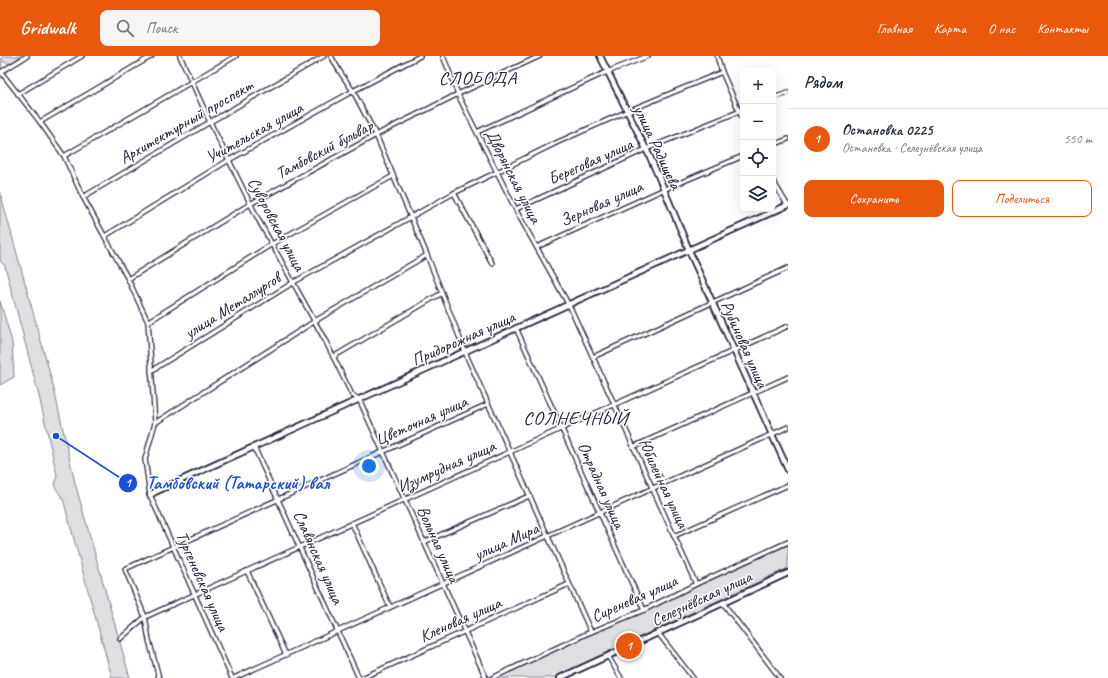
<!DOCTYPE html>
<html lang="ru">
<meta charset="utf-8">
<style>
:root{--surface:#fff;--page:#f6f6f7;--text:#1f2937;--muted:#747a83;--line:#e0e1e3;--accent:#ea580c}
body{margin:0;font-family:Caveat,sans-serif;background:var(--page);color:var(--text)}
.controls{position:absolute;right:12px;top:12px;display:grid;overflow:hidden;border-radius:8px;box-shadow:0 4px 16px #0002}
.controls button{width:36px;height:36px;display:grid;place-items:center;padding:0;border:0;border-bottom:1px solid var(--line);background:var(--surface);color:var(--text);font:20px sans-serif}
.you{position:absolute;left:369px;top:410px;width:14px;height:14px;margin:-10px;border:3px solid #fff;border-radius:50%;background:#1a73e8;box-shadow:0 0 0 6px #1a73e833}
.badge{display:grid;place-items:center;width:26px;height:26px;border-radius:50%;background:var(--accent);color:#fff;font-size:13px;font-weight:700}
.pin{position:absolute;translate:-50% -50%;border:2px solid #fff;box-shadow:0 1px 4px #0006}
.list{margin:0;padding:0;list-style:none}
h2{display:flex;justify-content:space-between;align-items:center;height:52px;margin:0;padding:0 16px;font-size:17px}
h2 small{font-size:13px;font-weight:400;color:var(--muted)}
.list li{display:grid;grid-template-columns:26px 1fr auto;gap:12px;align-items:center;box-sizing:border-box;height:60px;padding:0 16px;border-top:1px solid var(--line)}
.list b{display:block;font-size:15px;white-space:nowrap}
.list p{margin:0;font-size:13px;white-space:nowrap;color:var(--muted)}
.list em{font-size:13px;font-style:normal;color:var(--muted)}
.actions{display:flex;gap:8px;padding:12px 16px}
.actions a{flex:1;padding:9px 0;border:1px solid var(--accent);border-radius:8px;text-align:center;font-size:14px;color:var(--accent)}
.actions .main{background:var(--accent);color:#fff}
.icon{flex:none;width:22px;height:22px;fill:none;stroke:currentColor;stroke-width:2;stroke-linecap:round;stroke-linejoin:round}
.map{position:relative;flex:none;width:788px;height:622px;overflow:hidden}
header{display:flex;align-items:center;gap:24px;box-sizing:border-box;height:56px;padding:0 20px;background:var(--accent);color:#fff}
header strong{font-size:19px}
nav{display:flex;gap:22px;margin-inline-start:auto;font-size:14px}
.search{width:280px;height:36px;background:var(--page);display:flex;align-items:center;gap:10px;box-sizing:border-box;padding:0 14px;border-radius:8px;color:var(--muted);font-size:15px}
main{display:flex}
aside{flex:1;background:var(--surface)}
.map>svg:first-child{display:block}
.green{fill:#dfdfe2;stroke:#80808e}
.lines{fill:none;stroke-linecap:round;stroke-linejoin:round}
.minor-casing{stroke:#22223b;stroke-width:6}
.tertiary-casing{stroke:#22223b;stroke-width:8}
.minor{stroke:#fff;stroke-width:3.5}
.tertiary{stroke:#fff;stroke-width:4.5}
.labels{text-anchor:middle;stroke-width:3;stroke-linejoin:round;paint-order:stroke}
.street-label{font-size:17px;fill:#22223b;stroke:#fff}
.quarter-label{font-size:19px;letter-spacing:1px;fill:#22223b;stroke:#fff}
.leader{fill:none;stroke:#1d4ed8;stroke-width:1.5}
.callout-dot{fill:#1d4ed8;stroke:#fff;stroke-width:1.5}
.mark-label{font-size:12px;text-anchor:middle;font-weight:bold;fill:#fff}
.callout-label{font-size:18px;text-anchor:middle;font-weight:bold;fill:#1d4ed8;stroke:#fff;stroke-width:3;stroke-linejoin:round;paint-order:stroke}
</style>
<header>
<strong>Gridwalk</strong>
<div class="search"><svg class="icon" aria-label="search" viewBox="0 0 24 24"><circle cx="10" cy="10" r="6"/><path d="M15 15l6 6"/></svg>Поиск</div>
<nav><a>Главная</a><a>Карта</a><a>О нас</a><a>Контакты</a></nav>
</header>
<main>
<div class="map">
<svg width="788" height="622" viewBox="0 0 788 622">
<rect width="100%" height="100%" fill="#fff"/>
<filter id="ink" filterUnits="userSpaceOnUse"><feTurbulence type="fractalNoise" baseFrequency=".025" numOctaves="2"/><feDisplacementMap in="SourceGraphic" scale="8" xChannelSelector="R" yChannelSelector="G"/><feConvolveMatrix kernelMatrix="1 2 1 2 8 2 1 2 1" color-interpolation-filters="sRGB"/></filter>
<g filter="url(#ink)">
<g class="green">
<polygon points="3,0 22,0 9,8 2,5 1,13 0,14 0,2 2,4"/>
<polygon points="0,136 53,329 75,427 130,622 112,622 63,443 55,431 57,419 39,340 5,210 0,205"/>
<polygon points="0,245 12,286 14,321 0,329"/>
<polygon points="788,489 788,512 552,622 495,622"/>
</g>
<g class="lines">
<g class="minor-casing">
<g id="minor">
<polyline points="27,0 1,16 40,66 64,100 83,141 128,223 148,266 155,367 145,403 150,439 232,622"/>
<polyline points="180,0 210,66 258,163 326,286 352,339 359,343 486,622"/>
<polyline points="331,0 340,16 353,35 376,79 427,199 468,303 591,576"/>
<polyline points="443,0 460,43 497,116 518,158 571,253 696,528"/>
<polyline points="717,0 722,16 743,64"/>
<polyline points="18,38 82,0"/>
<polyline points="773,42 788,37"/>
<polyline points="40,66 152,0"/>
<polyline points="477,76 602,18 648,0"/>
<polyline points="773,89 788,83"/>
<polyline points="64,100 236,0"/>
<polyline points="773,125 788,150"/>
<polyline points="83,141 210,66 324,0"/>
<polyline points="516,153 646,93 743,54"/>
<polyline points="105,180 229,104 353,35 420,0"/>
<polyline points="537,191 658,136 743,100"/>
<polyline points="492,207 454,137 558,86 628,55 722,16"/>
<polyline points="128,223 250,148 376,79 458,38 540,0"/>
<polyline points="148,266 272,188 393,120"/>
<polyline points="516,272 644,554"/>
<polyline points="333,301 442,237"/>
<polyline points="593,301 788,212"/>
<polyline points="151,315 294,226 454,137"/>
<polyline points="155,367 315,265 427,199"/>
<polyline points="254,391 359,622"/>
<polyline points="633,391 788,321"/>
<polyline points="352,467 390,551"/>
<polyline points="674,480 788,429"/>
<polyline points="424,486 529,440"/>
<polyline points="247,515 286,599"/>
<polyline points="723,547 780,622"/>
<polyline points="658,577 693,622"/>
<polyline points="120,583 145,561 788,270"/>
<polyline points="608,600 621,622"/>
<polyline points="159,622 149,584 145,561 125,513 488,348"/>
<polyline points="234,622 788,371"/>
<polyline points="362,622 569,528"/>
<polyline points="492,622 586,578 644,554 696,528 788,486"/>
</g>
</g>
<g class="tertiary-casing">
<g id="tertiary">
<polyline points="600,0 650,101 666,138 691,199 788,414"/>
<polyline points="150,439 155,436 203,414 788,149"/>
<polyline points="560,622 788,517"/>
</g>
</g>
<use href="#minor" class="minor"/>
<use href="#tertiary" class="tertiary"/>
</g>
</g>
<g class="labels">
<g class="street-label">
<text transform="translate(186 65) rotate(-30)" y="6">Архитектурный проспект</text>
<text transform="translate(254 76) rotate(-29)" y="6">Учительская улица</text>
<text transform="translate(658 91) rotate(65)" y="6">улица Радищева</text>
<text transform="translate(324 93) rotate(-28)" y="6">Тамбовский бульвар</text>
<text transform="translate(590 105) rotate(-24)" y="6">Береговая улица</text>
<text transform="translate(514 120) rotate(63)" y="6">Дворянская улица</text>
<text transform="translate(601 147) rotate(-24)" y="6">Зерновая улица</text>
<text transform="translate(277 168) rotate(62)" y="6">Суворовская улица</text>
<text transform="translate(232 249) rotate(-32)" y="6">улица Металлургов</text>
<text transform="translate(463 282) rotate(-24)" y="6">Придорожная улица</text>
<text transform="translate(745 288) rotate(66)" y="6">Рубиновая улица</text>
<text transform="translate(421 364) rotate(-24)" y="6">Цветочная улица</text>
<text transform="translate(446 410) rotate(-24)" y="6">Изумрудная улица</text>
<text transform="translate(664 427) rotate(65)" y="6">Юбилейная улица</text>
<text transform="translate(602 429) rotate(66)" y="6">Отрадная улица</text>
<text transform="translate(506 485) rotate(-24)" y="6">улица Мира</text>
<text transform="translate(439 488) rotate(66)" y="6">Вольная улица</text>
<text transform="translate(319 501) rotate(66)" y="6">Славянская улица</text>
<text transform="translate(203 525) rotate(66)" y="6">Тургеневская улица</text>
<text transform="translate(634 542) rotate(-24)" y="6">Сиреневая улица</text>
<text transform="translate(701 542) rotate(-25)" y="6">Селезнёвская улица</text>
<text transform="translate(460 563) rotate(-24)" y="6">Кленовая улица</text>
</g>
<g class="quarter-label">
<text x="478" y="28">СЛОБОДА</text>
<text x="576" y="368">СОЛНЕЧНЫЙ</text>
</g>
</g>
<path class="leader" d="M56 380L128 427"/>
<g class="callout-dot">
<circle cx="56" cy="380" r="4"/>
<circle cx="128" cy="427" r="10"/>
</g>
<g class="mark-label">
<text x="128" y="431">1</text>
</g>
<g class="callout-label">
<text x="238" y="433">Тамбовский (Татарский) вал</text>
</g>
</svg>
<div class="controls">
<button>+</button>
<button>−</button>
<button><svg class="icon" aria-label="locate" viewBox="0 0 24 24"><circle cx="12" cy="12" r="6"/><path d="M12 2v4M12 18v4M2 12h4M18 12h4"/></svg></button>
<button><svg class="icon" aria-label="layers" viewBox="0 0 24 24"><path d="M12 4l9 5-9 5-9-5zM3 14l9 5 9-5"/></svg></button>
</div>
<div class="you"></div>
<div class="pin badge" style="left:629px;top:590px">1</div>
</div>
<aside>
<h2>Рядом<small></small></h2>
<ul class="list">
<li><span class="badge">1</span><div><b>Остановка 0225</b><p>Остановка · Селезнёвская улица</p></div><em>550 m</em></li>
</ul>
<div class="actions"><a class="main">Сохранить</a><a>Поделиться</a></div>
</aside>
</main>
